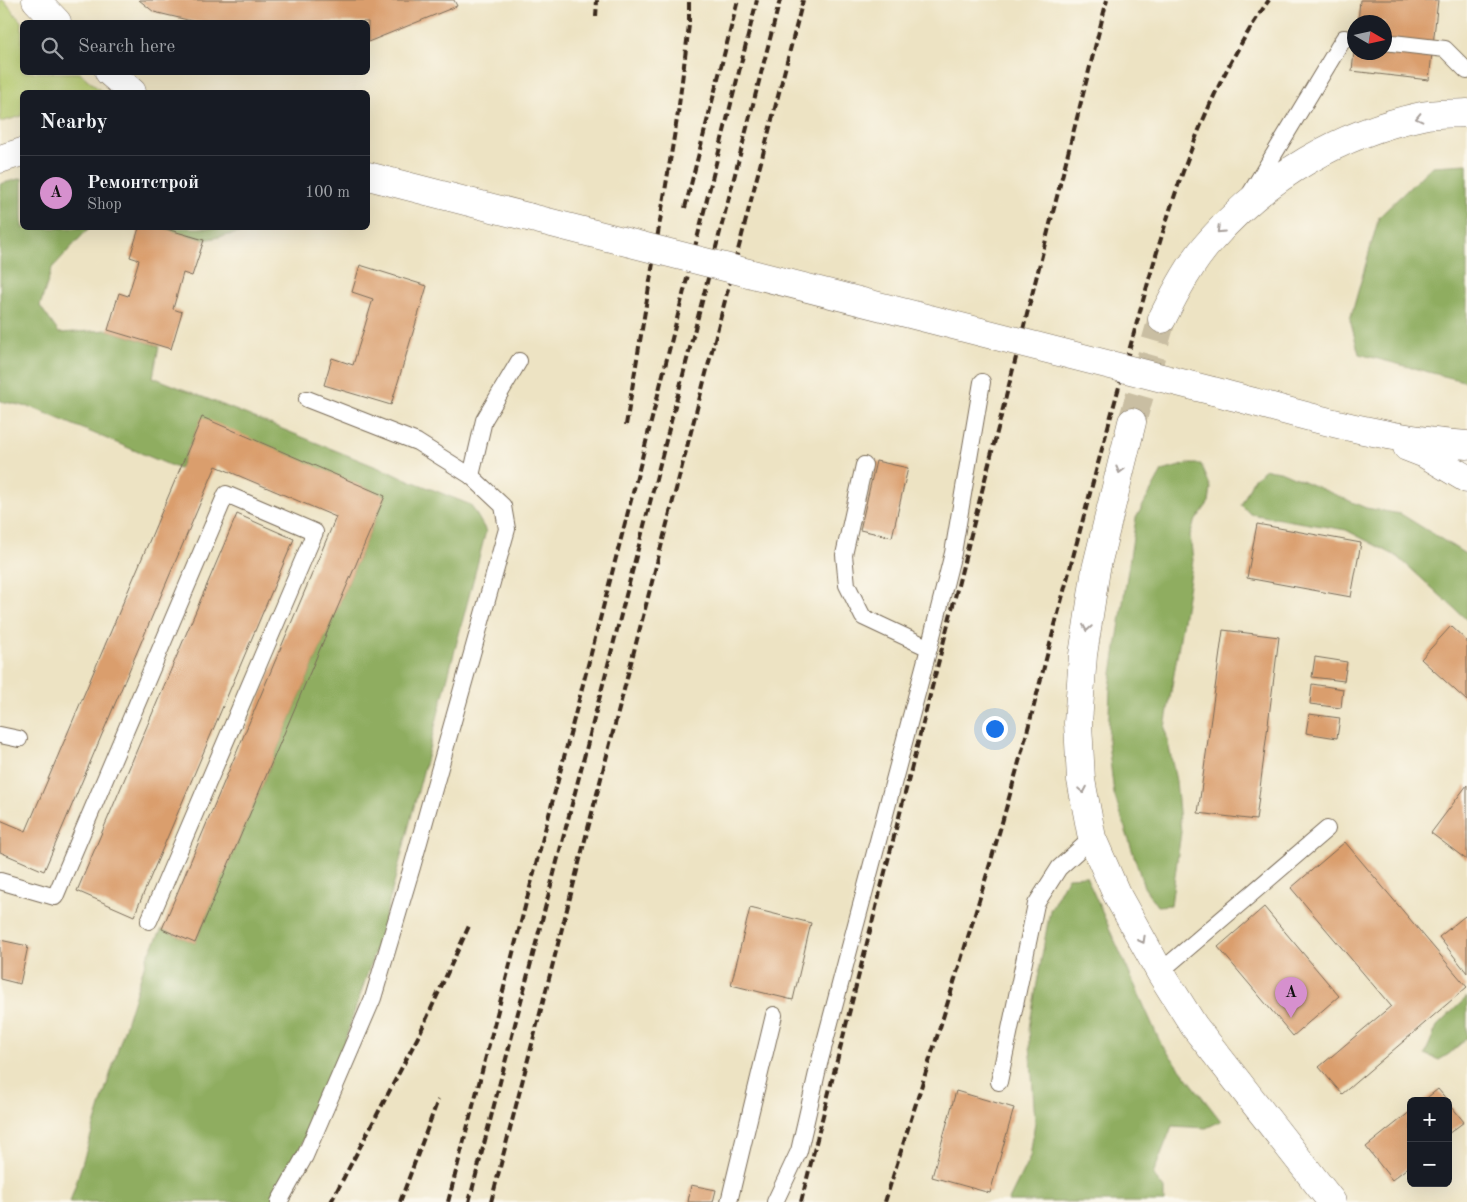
<!DOCTYPE html>
<meta charset="utf-8">
<style>
:root{--surface:#171b24;--page:#20242c;--text:#f1f3f6;--muted:#9ea1a6;--line:#363941;--accent:#d690ce}
body{margin:0;font-family:"Old Standard TT",serif;background:var(--page);color:var(--text)}
.controls{position:absolute;right:15px;bottom:15px;display:grid;overflow:hidden;border-radius:8px;box-shadow:0 5px 20px #0002}
.controls button{width:45px;height:45px;display:grid;place-items:center;padding:0;border:0;border-bottom:1px solid var(--line);background:var(--surface);color:var(--text);font:25px sans-serif}
.compass{position:absolute;left:1347px;top:15px;width:45px;height:45px;border-radius:50%;background:var(--surface);box-shadow:0 5px 20px #0002;rotate:99deg}
.you{position:absolute;left:994px;top:728px;width:18px;height:18px;margin:-12px;border:4px solid #fff;border-radius:50%;background:#1a73e8;box-shadow:0 0 0 8px #1a73e833}
.badge{display:grid;place-items:center;width:32px;height:32px;border-radius:50%;background:var(--accent);color:#111;font-size:16px;font-weight:700}
.pin{position:absolute;translate:-50% -41px;filter:drop-shadow(0 1px 2px #0008)}
.pin::after{content:'';position:absolute;top:26px;width:18px;height:15px;background:inherit;clip-path:polygon(0 0,100% 0,50% 100%)}
.list{margin:0;padding:0;list-style:none}
h2{display:flex;justify-content:space-between;align-items:center;height:65px;margin:0;padding:0 20px;font-size:21px}
h2 small{font-size:16px;font-weight:400;color:var(--muted)}
.list li{display:grid;grid-template-columns:32px 1fr auto;gap:15px;align-items:center;box-sizing:border-box;height:75px;padding:0 20px;border-top:1px solid var(--line)}
.list b{display:block;font-size:19px;white-space:nowrap}
.list p{margin:0;font-size:16px;white-space:nowrap;color:var(--muted)}
.list em{font-size:16px;font-style:normal;color:var(--muted)}
.icon{flex:none;width:28px;height:28px;fill:none;stroke:currentColor;stroke-width:2;stroke-linecap:round;stroke-linejoin:round}
.map{position:relative;flex:none;width:1467px;height:1202px;overflow:hidden}
.search{position:absolute;background:var(--surface);box-shadow:0 5px 20px #0002;left:20px;top:20px;width:350px;height:55px;display:flex;align-items:center;gap:12px;box-sizing:border-box;padding:0 18px;border-radius:8px;color:var(--muted);font-size:19px}
.panel{position:absolute;background:var(--surface);box-shadow:0 5px 20px #0002;left:20px;top:90px;width:350px;height:140px;border-radius:8px}
.map>svg:first-child{display:block}
.green{fill:#b4c96d;stroke:#787a46}
.forest{fill:#8fad60;stroke:#656c3f}
.building{fill:#da9e6d}
.lines{fill:none;stroke-linecap:round;stroke-linejoin:round}
.primary-tunnel{stroke:#c9bea2;stroke-width:28;stroke-dasharray:28 14;stroke-linecap:butt}
.lane-casing{stroke:#796b58;stroke-width:18}
.primary-casing{stroke:#796b58;stroke-width:29}
.lane{stroke:#fff;stroke-width:16}
.primary{stroke:#fff;stroke-width:28}
.rail{stroke:#3b2a1e;stroke-width:4;stroke-dasharray:8 4;stroke-linecap:butt}
.primary-bridge-casing{stroke:#796b58;stroke-width:29;stroke-linecap:butt}
.primary-bridge{stroke:#fff;stroke-width:28}
.oneway{stroke:#a79f9a}
</style>
<div class="map">
<svg width="1467" height="1202" viewBox="0 0 1467 1202">
<rect width="100%" height="100%" fill="#fbf7ec"/>
<filter id="ink" filterUnits="userSpaceOnUse"><feTurbulence type="fractalNoise" baseFrequency=".02" numOctaves="2"/><feDisplacementMap in="SourceGraphic" scale="10" xChannelSelector="R" yChannelSelector="G"/><feConvolveMatrix kernelMatrix="1 2 1 2 8 2 1 2 1" color-interpolation-filters="sRGB"/></filter>
<filter id="wash" filterUnits="userSpaceOnUse"><feTurbulence type="fractalNoise" baseFrequency=".0096" numOctaves="4" result="noise"/><feDisplacementMap in="SourceGraphic" scale="20" xChannelSelector="R" yChannelSelector="G"/><feGaussianBlur stdDeviation="1.12" result="paint"/><feColorMatrix in="noise" values="0 0 0 0 0 0 0 0 0 0 0 0 0 0 0 0 0 1.4 0 .05"/><feComposite in="paint" operator="in"/></filter>
<g filter="url(#wash)">
<rect width="100%" height="100%" fill="#ede3c3"/>
<polygon class="green" points="0,0 4,0 22,23 22,72 80,73 102,92 22,92 22,116 0,122"/>
<g class="forest">
<polygon points="1467,164 1467,382 1359,354 1350,320 1379,217 1432,166"/>
<polygon points="22,178 22,228 89,228 52,268 40,306 59,333 108,330 159,346 153,377 471,505 486,531 381,933 330,1085 275,1202 70,1202 147,957 162,929 195,943 385,496 202,418 179,469 33,408 0,401 0,184"/>
<polygon points="163,228 250,228 249,231 204,240"/>
<polygon points="1187,464 1201,464 1211,488 1209,502 1194,523 1190,535 1193,560 1165,728 1176,781 1181,832 1171,905 1157,906 1144,887 1114,794 1108,743 1110,687 1136,518 1162,471"/>
<polygon points="1266,469 1280,471 1366,508 1401,514 1467,555 1467,620 1398,557 1346,530 1250,514 1241,505 1254,478"/>
<polygon points="1086,876 1161,1044 1221,1121 1206,1128 1172,1126 1153,1175 1164,1189 1164,1202 1008,1202 1030,1157 1035,1122 1029,1028 1050,910 1068,877"/>
<polygon points="1467,997 1467,1038 1449,1054 1439,1060 1425,1054 1437,1026"/>
</g>
<g id="blocks">
<g class="building">
<polygon points="139,0 454,0 457,6 368,42 368,22 196,22 154,12"/>
<polygon points="1360,0 1438,0 1429,80 1352,71 1354,52 1384,52 1384,22 1358,22"/>
<polygon points="139,228 163,228 204,240 192,276 183,273 173,309 182,312 171,349 108,330 119,293 128,296 139,260 130,257"/>
<polygon points="360,265 427,286 391,405 324,385 332,358 353,365 373,299 352,292"/>
<polygon points="202,417 385,496 195,943 162,929 336,517 216,466 44,871 0,852 0,820 26,831"/>
<polygon points="876,461 908,468 892,537 860,530"/>
<polygon points="237,514 294,539 134,916 77,891"/>
<polygon points="1257,524 1361,543 1351,597 1247,578"/>
<polygon points="1451,626 1467,641 1467,701 1421,659"/>
<polygon points="1223,630 1279,637 1256,820 1198,813"/>
<polygon points="1315,657 1347,662 1344,681 1312,677"/>
<polygon points="1312,684 1343,689 1341,708 1310,704"/>
<polygon points="1309,714 1340,718 1337,738 1306,733"/>
<polygon points="1467,785 1467,860 1431,833"/>
<polygon points="1345,842 1467,987 1342,1094 1319,1067 1391,1006 1291,888"/>
<polygon points="1264,907 1339,996 1293,1036 1218,947"/>
<polygon points="750,908 811,923 793,1000 731,985"/>
<polygon points="1465,916 1467,918 1467,973 1439,937"/>
<polygon points="0,940 28,946 20,984 0,979"/>
<polygon points="1438,1089 1448,1101 1423,1101"/>
<polygon points="956,1091 1014,1108 990,1193 932,1177"/>
<polygon points="1448,1102 1464,1122 1448,1134"/>
<polygon points="1411,1111 1411,1165 1392,1180 1366,1147"/>
<polygon points="691,1185 716,1190 713,1202 688,1202"/>
</g>
</g>
</g>
<g filter="url(#ink)">
<use href="#blocks" fill-opacity="0" stroke="#796b58" stroke-width="1"/>
<g class="lines">
<polyline class="primary-tunnel" points="1132,422 1162,319"/>
<g class="lane-casing">
<g id="lane">
<polyline points="1384,42 1445,49 1467,71"/>
<polyline points="1250,194 1344,38 1354,39"/>
<polyline points="864,465 844,555 847,585 863,617 929,648"/>
<polyline points="471,476 484,420 519,361"/>
<polyline points="0,735 19,739"/>
<polyline points="0,881 55,897 226,494 315,532 149,921"/>
<polyline points="1160,972 1327,829"/>
<polyline points="999,1082 1036,904 1059,868 1092,838"/>
<polyline points="279,1202 305,1156 373,998 412,867 507,529 503,506 471,476 417,442 307,399"/>
<polyline points="729,1202 774,1015"/>
<polyline points="775,1202 799,1151 819,1064 929,648 953,553 982,382"/>
</g>
</g>
<g class="primary-casing">
<g id="primary">
<polyline points="36,0 57,22"/>
<polyline points="109,72 132,92"/>
<polyline points="0,159 22,152"/>
<polyline points="368,176 528,217"/>
<path d="M1162,319C1176,291 1191,262 1212,239C1266,177 1341,133 1422,116C1436,113 1452,114 1467,113"/>
<path d="M1213,391C1297,413 1380,440 1467,445"/>
<polyline points="1132,422 1096,569 1083,655 1078,723 1081,780 1092,838 1116,893 1160,972 1194,1026 1332,1202"/>
<polyline points="1407,447 1425,454 1467,479"/>
</g>
</g>
<use href="#lane" class="lane"/>
<use href="#primary" class="primary"/>
<g class="rail">
<polyline points="596,17 597,0"/>
<polyline points="685,208 738,0"/>
<polyline points="626,425 678,113 689,25 689,0"/>
<polyline points="331,1202 419,1035 469,926"/>
<polyline points="400,1202 438,1100"/>
<polyline points="448,1202 642,458 757,0"/>
<polyline points="469,1202 780,0"/>
<polyline points="491,1202 803,0"/>
<polyline points="801,1202 1107,0"/>
<path d="M885,1202C938,1032 994,863 1038,690C1067,579 1096,469 1127,358C1162,233 1193,108 1269,0"/>
</g>
<g class="primary-bridge-casing">
<polyline id="primary-bridge" points="528,217 1213,391"/>
</g>
<use href="#primary-bridge" class="primary-bridge"/>
</g>
<defs><path id="oneway-chevron" d="M-2-3.5L2.5 0L-2 3.5" fill="none" stroke-width="1.6" stroke-linecap="round" stroke-linejoin="round" transform="scale(1.25)"/></defs>
<g class="oneway">
<use href="#oneway-chevron" transform="translate(1419 118) rotate(167)"/>
<use href="#oneway-chevron" transform="translate(1220 230) rotate(136)"/>
<use href="#oneway-chevron" transform="translate(1120 470) rotate(104)"/>
<use href="#oneway-chevron" transform="translate(1087 628) rotate(99)"/>
<use href="#oneway-chevron" transform="translate(1083 790) rotate(79)"/>
<use href="#oneway-chevron" transform="translate(1142 940) rotate(61)"/>
</g>
</g>
</svg>
<div class="controls">
<button>+</button>
<button>−</button>
</div>
<svg class="compass" viewBox="-18 -18 36 36"><path d="M0-13l5 13h-10z" fill="#e53935"/><path d="M0 13l5-13h-10z" fill="#9ea1a6"/></svg>
<div class="you"></div>
<div class="pin badge" style="left:1291px;top:1018px">A</div>
<div class="search"><svg class="icon" aria-label="search" viewBox="0 0 24 24"><circle cx="10" cy="10" r="6"/><path d="M15 15l6 6"/></svg>Search here</div>
<section class="panel">
<h2>Nearby<small></small></h2>
<ul class="list">
<li><span class="badge">A</span><div><b>Ремонтстрой</b><p>Shop</p></div><em>100 m</em></li>
</ul>
</section>
</div>
